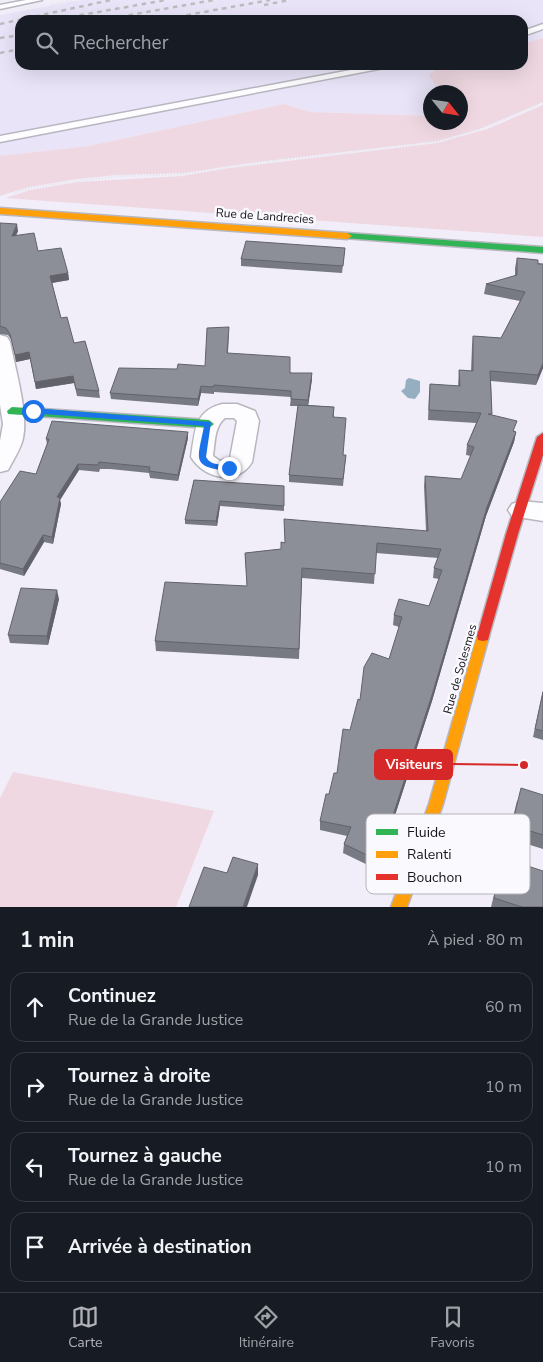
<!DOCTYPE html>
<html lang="fr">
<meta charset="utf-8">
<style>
:root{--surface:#171b24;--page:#20242c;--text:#f1f3f6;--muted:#9ea1a6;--line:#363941;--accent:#b1b1b7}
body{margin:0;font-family:"Nunito Sans",sans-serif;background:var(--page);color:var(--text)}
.compass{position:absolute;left:423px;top:85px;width:45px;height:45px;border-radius:50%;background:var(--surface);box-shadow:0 5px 20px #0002;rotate:120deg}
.stop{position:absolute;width:15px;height:15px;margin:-11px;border:4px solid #1a73e8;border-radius:50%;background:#fff}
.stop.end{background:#1a73e8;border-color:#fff;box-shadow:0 1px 5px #0008}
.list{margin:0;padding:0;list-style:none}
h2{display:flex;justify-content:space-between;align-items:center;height:65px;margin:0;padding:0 20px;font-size:21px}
h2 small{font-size:16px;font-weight:400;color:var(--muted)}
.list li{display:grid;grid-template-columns:32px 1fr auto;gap:15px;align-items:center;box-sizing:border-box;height:70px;margin:0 10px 10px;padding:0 10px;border:1px solid var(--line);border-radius:15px}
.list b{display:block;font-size:19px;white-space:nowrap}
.list p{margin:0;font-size:16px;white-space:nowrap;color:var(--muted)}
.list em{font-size:16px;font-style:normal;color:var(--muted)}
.icon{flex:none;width:28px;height:28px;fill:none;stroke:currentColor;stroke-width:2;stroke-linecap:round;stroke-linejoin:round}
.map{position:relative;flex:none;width:543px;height:907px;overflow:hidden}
.search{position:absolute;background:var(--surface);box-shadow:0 5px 20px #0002;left:15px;right:15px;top:15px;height:55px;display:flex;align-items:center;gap:12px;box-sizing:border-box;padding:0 18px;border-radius:15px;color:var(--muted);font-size:19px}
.sheet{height:385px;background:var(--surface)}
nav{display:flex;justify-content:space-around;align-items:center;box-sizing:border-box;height:70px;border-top:1px solid var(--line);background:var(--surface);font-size:14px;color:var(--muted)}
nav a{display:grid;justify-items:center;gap:2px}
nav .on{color:var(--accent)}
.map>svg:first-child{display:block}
.built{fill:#e9e4f8}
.green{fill:#efd8e2}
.water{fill:#96afc0}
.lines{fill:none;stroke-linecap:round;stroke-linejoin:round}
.lane-casing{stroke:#b8b6bf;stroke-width:3}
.street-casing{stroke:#b8b6bf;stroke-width:3}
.fast-casing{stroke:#b8b6bf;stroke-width:3}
.slow-casing{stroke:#b8b6bf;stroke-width:3}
.jam-casing{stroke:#b8b6bf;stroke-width:3}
.path{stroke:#dbdade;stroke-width:2.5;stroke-dasharray:0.5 2.5;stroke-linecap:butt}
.lane{fill:#fdfcfe;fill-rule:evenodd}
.street{fill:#fdfcfe;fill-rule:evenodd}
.fast{fill:#30b455;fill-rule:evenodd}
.slow{fill:#ff9f0a;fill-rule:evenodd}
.jam{fill:#e5322d;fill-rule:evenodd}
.rail{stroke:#bdbdc0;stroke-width:2.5;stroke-dasharray:4.5 4.5;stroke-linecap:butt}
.wall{fill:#787a83}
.shaded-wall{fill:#62636a}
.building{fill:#8c8e98;stroke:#62636a}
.route{fill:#1a73e8}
.labels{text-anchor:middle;stroke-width:5;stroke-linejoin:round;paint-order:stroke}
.street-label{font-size:12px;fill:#15141b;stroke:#faf9fd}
.key{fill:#faf9fd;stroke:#b5b4b9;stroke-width:1}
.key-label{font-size:14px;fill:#15141b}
.leader{fill:none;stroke:#d62828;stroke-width:2}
.callout-dot{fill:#d62828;stroke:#faf9fd;stroke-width:2}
.callout{fill:#d62828;stroke:#d62828;stroke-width:2}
.callout-label{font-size:14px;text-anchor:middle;font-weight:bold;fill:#fff}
</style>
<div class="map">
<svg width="543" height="907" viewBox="0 0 543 907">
<rect width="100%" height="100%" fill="#f1eef9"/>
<polygon class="built" points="82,0 543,0 543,38 523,44 523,20 20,20 20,65 442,65 439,66 436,92 430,92 430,116 310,112 284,104 89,146 0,156 0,15"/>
<g class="green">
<polygon points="543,38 543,102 479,129 437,141 256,162 183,173 115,175 78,179 28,187 0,196 0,156 89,146 284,104 310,112 430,116 430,122 460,122 460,92 436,92 436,86 429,75 442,65 523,65 523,44"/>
<polygon points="543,105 543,237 6,198 30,190 79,182 182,176 230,168 438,143 487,129"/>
<polygon points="13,772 214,811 176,907 0,907 0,798"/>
</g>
<polygon class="water" points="409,378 420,381 420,392 415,399 408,398 401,391 405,388 406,380"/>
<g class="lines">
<g class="lane-casing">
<g id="lane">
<polygon points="26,0 42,0 0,9 0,5"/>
<polygon points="543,24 543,29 523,36 523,31"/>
<polygon points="377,65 393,65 389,67 0,142 0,136"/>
</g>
</g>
<g class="street-casing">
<g id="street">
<path d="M0,335L7,337L10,342C15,368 30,418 22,442C19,451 13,461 8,470L0,472V441L3,424L0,405Z"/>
<path d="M222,404H237L255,411L259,421L252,462C238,486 204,479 191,457C195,432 194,411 222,404ZM225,418H234L237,421L230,458L220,461L213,456C215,444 214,427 225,418Z"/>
<polygon points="520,501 543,503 543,521 512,516 508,510 512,504"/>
</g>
</g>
<g class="fast-casing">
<g id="fast">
<polygon points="347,233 543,247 543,253 344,238 342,236"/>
<polygon points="12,407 209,420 214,424 209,428 8,414 7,411"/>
</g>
</g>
<g class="slow-casing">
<g id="slow">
<polygon points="0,208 347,233 352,236 347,239 0,214"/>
<polygon points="483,631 488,632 489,636 443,804 407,907 391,907 429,804 477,636 478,632"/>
</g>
</g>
<g class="jam-casing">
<polygon id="jam" points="543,433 543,455 518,534 489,636 488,640 483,641 478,640 477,636 506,534 537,437"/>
</g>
<g class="path">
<polyline points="51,5 77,0"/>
<polyline points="14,193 28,188 115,176 183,174 262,162 437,142 477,130 540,104"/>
</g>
<use href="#lane" class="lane"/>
<use href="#street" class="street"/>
<use href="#fast" class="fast"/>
<use href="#slow" class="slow"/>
<use href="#jam" class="jam"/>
<g class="rail">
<polyline points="264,5 290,0"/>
<polyline points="53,20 166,0"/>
<polyline points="102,20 214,0"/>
<polyline points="160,20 270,0"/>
<polyline points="0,24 111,0"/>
<polyline points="0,38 20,35"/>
<polyline points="0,53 20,49"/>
</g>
</g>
<g class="wall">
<polygon points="0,223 18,231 16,235 68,273 69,280 52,283 61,318 99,391 100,398 77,396 74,383 36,389 30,359 16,362 12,341 8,335 0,334"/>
<polygon points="345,248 342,273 241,266 241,259"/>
<polygon points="517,258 543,264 543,368 536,385 491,381 492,415 516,432 514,442 486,516 432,701 386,843 374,868 343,853 344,844 347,836 320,830 320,821 329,794 337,773 350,730 360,700 389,659 399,627 393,625 394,615 429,606 439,579 433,578 434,568 438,558 376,553 374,584 302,578 299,659 156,651 155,641 247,586 245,553 281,549 285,543 426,531 424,486 425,476 461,479 471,456 466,455 467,445 476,423 428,420 429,394 430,384 458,386 459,370 471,371 472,346 473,336 501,338 520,301 484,294 486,284 515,276 515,268"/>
<polygon points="229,334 228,353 312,379 308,405 334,407 334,417 343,455 346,455 343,486 289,482 289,475 298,406 290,406 291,397 214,392 214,394 201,393 198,406 111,399 110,393 177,369 205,366"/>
<polygon points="188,432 188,438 178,481 150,478 149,473 110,469 100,469 99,472 79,470 60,500 61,504 53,544 44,542 24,576 0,569 0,502 36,474 47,444 46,439"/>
<polygon points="194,480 284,486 284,511 220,506 217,526 185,524 185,520"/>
<polygon points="59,599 48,645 10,643 8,635"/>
<polygon points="543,690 543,740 533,737"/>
<polygon points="543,795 543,849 508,838 517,801"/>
<polygon points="503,858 543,907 491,907"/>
</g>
<g class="shaded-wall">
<polygon points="17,224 18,231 13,243 12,236"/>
<polygon points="68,273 69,280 51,283 50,276"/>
<polygon points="29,352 30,359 16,362 15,355"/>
<polygon points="543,363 543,368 536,385 538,375"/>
<polygon points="312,373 312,379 308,407 308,400"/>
<polygon points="73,376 74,383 36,389 35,382"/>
<polygon points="201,386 201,393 198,406 198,399"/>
<polygon points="188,432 188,438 178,481 178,475"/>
<polygon points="516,432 514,442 486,516 432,701 386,843 374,868 375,859 487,507"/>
<polygon points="78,464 79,470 60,500 61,504 53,544 52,537 57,497"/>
<polygon points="220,501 220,506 217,526 216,521"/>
<polygon points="43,535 44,542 24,576 23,569"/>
<polygon points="57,590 59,599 48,645 47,636"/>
<polygon points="258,864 258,875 247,907 243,907"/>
</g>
<g class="building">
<polygon points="0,223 17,224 12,236 34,233 38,251 61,248 68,273 50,276 61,318 67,317 74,343 85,341 99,391 76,389 73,376 35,382 29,352 15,355 10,334 6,328 0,326"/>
<polygon points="246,241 345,248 343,266 241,259"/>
<polygon points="517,258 538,260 538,264 543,264 543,363 538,375 490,371 492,414 488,414 517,421 513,431 516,432 487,507 433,692 387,834 375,859 344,844 351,827 320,821 326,794 329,794 334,773 337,773 343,729 350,730 358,699 360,700 364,667 372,653 389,659 402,617 394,615 399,599 429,606 442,570 434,568 441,549 377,543 375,574 302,568 299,649 155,641 165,582 247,586 245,553 281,549 281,542 285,543 284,519 428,531 425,476 461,479 474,447 467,445 481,413 429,410 430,384 460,386 459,370 473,371 473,336 501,338 525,292 486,284 517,275"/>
<polygon points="229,327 227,353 290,357 290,373 312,373 308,400 291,399 291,391 214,385 213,387 201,386 198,399 110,393 119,368 177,369 178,364 205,366 207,328"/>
<polygon points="298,405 334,407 333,417 346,418 343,455 346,455 343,479 289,475"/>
<polygon points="52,421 188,432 178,475 149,471 150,467 109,463 99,462 98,465 78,464 57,497 60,498 52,537 43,535 23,569 0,563 0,502 20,471 36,474 49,439 46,439"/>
<polygon points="194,480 284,486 284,506 220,501 216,521 185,520"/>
<polygon points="21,588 57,590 47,636 8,635"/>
<polygon points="543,692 543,731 535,729"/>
<polygon points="521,788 543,795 543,835 512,825"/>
<polygon points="233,857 258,864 243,907 189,907 204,867 227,873"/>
<polygon points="503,858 543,871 543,907 522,907 494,898"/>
</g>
<path class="route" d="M33,408L211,422L206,457C212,468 225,462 233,468L229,471C190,467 198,459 204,426L30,413V409Z"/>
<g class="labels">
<g class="street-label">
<text transform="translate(265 216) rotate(4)" y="4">Rue de Landrecies</text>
<text transform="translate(460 669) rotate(-74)" y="4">Rue de Solesmes</text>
</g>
</g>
<rect x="366" y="814" width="164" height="80" rx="8" class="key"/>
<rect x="376" y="829" width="22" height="6" fill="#30b455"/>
<rect x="376" y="851" width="22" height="7" fill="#ff9f0a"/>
<rect x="376" y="874" width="22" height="6" fill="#e5322d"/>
<g class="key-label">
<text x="407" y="837">Fluide</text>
<text x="407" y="859">Ralenti</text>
<text x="407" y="882">Bouchon</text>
</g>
<path class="leader" d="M524 765L452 764"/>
<circle class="callout-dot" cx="524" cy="765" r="5"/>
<rect class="callout" x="375" y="750" width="77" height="29" rx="5"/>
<g class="callout-label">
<text x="414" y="769">Visiteurs</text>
</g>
</svg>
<svg class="compass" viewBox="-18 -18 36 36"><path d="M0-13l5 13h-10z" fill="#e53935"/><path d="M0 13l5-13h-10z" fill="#9ea1a6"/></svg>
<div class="stop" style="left:33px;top:411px"></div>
<div class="stop end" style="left:229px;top:468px"></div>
<div class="search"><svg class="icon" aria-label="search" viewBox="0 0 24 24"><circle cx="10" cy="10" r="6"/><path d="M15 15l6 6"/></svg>Rechercher</div>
</div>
<section class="sheet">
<h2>1 min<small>À pied · 80 m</small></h2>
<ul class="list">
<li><svg class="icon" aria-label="ahead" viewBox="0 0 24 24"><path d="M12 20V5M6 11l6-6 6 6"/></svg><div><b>Continuez</b><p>Rue de la Grande Justice</p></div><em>60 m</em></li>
<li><svg class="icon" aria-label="right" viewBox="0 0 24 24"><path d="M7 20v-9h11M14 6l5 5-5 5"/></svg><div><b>Tournez à droite</b><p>Rue de la Grande Justice</p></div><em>10 m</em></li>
<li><svg class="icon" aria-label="left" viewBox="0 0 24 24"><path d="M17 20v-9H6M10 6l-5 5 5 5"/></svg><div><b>Tournez à gauche</b><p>Rue de la Grande Justice</p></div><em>10 m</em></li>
<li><svg class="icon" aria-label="arrive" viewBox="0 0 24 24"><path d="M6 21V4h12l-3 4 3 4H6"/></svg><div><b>Arrivée à destination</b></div></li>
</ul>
</section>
<nav>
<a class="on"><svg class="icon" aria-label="map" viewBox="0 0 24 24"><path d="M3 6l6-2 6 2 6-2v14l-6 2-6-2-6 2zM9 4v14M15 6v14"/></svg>Carte</a>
<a><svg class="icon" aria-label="directions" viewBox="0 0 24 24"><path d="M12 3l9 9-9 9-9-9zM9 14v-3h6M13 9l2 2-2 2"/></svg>Itinéraire</a>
<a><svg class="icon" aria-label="saved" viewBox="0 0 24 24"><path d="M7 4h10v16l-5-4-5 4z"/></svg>Favoris</a>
</nav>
